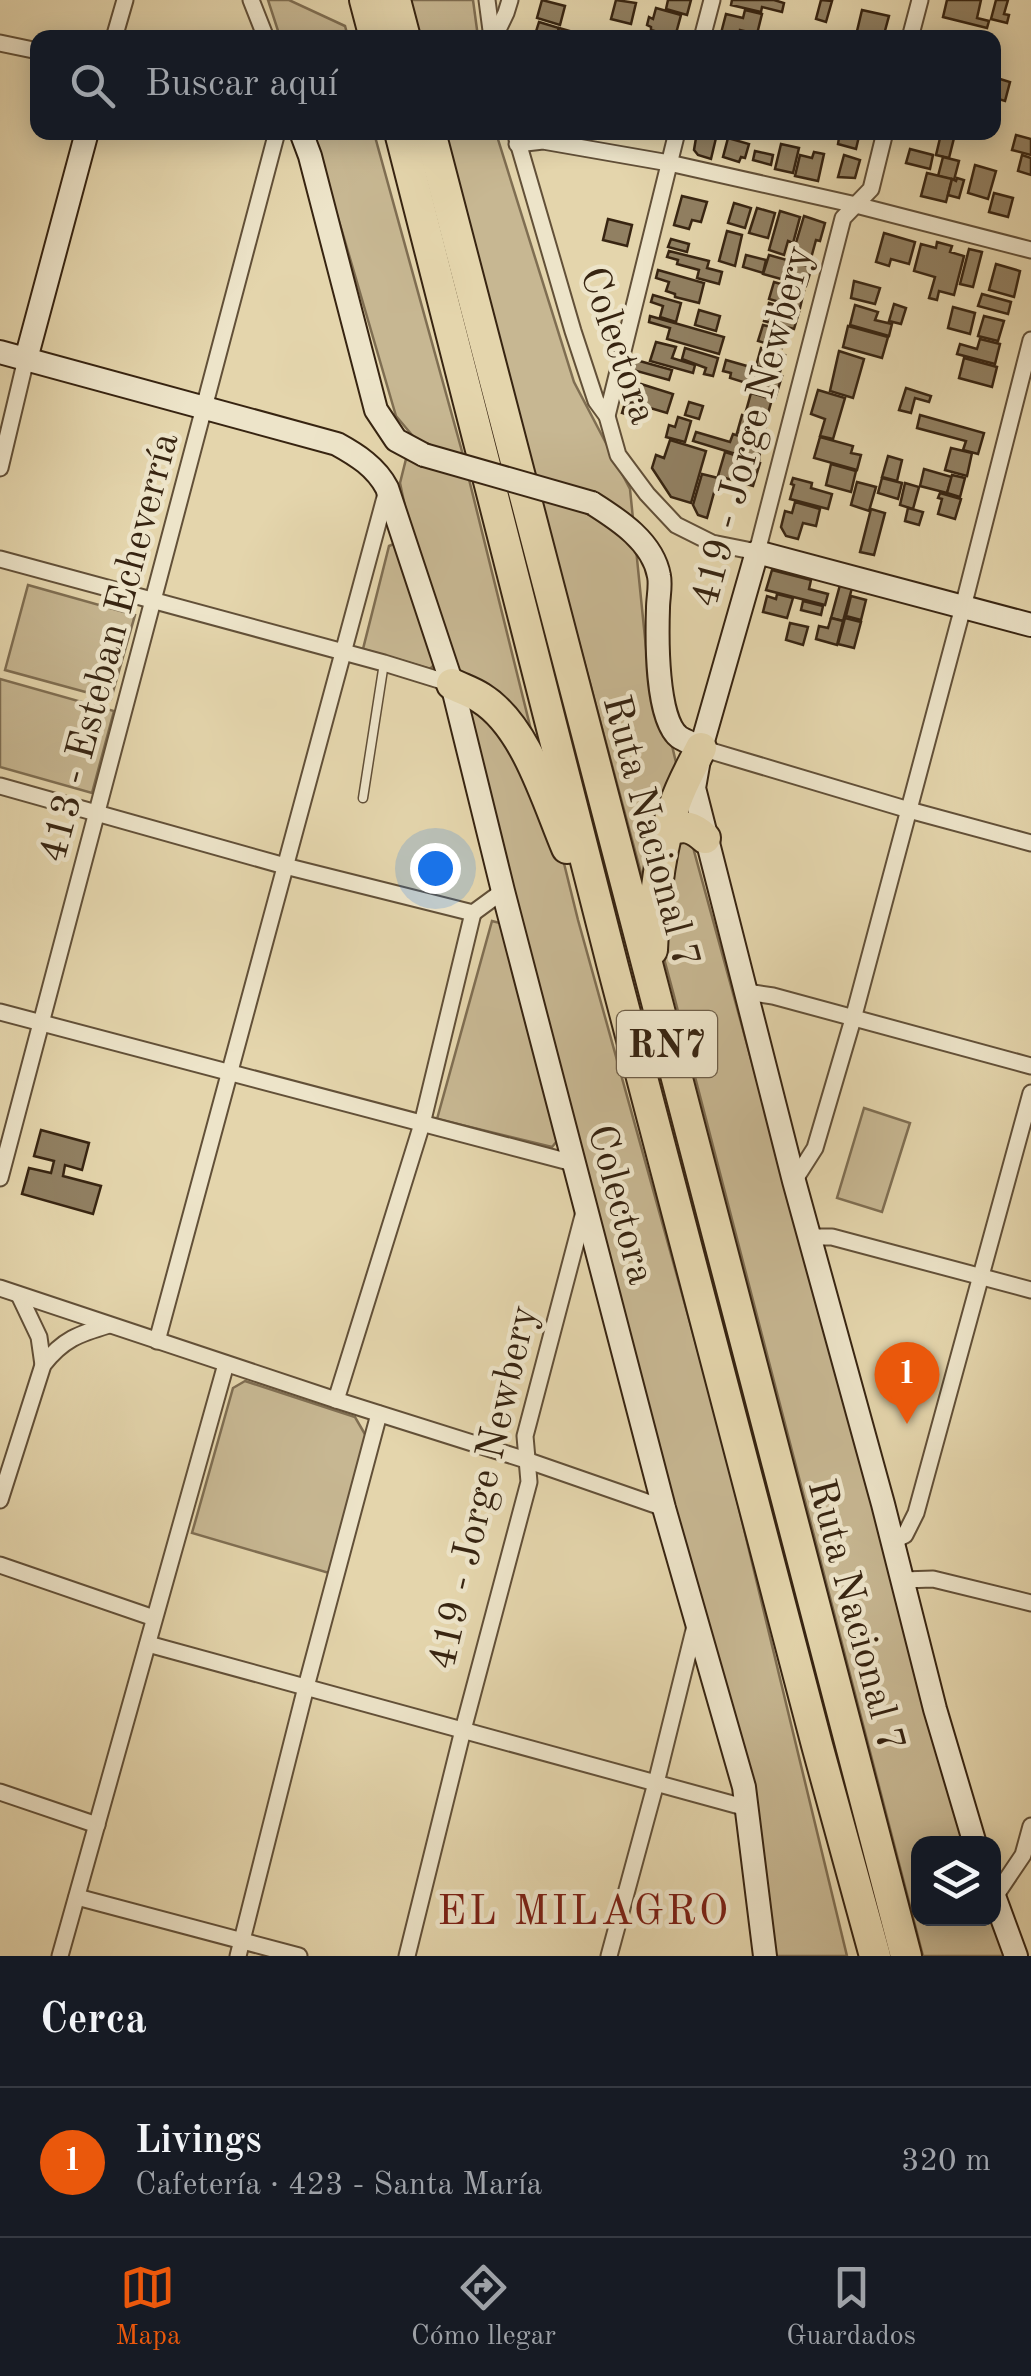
<!DOCTYPE html>
<html lang="es">
<meta charset="utf-8">
<style>
:root{--surface:#171b24;--page:#242831;--text:#f1f3f6;--muted:#9ea1a6;--line:#363941;--accent:#ea580c}
body{margin:0;font-family:"Old Standard TT",serif;background:var(--page);color:var(--text)}
.controls{position:absolute;right:30px;bottom:30px;display:grid;overflow:hidden;border-radius:20px;box-shadow:0 5px 25px #0003}
.controls button{width:90px;height:90px;display:grid;place-items:center;padding:0;border:0;border-bottom:2px solid var(--line);background:var(--surface);color:var(--text);font:50px sans-serif}
.you{position:absolute;left:435px;top:868px;width:35px;height:35px;margin:-25px;border:8px solid #fff;border-radius:50%;background:#1a73e8;box-shadow:0 0 0 15px #1a73e833}
.badge{display:grid;place-items:center;width:65px;height:65px;border-radius:50%;background:var(--accent);color:#fff;font-size:32px;font-weight:700}
.pin{position:absolute;translate:-50% -82px;filter:drop-shadow(0 2px 5px #0008)}
.pin::after{content:'';position:absolute;top:52px;width:35px;height:30px;background:inherit;clip-path:polygon(0 0,100% 0,50% 100%)}
.list{margin:0;padding:0;list-style:none}
h2{display:flex;justify-content:space-between;align-items:center;height:130px;margin:0;padding:0 40px;font-size:42px}
h2 small{font-size:32px;font-weight:400;color:var(--muted)}
.list li{display:grid;grid-template-columns:65px 1fr auto;gap:30px;align-items:center;box-sizing:border-box;height:150px;padding:0 40px;border-top:2px solid var(--line)}
.list b{display:block;font-size:38px;white-space:nowrap}
.list p{margin:0;font-size:32px;white-space:nowrap;color:var(--muted)}
.list em{font-size:32px;font-style:normal;color:var(--muted)}
.icon{flex:none;width:55px;height:55px;fill:none;stroke:currentColor;stroke-width:2;stroke-linecap:round;stroke-linejoin:round}
.map{position:relative;flex:none;width:1031px;height:1956px;overflow:hidden}
.search{position:absolute;background:var(--surface);box-shadow:0 5px 25px #0003;left:30px;right:30px;top:30px;height:110px;display:flex;align-items:center;gap:25px;box-sizing:border-box;padding:0 35px;border-radius:20px;color:var(--muted);font-size:38px}
.sheet{height:280px;background:var(--surface)}
nav{display:flex;justify-content:space-around;align-items:center;box-sizing:border-box;height:140px;border-top:2px solid var(--line);background:var(--surface);font-size:28px;color:var(--muted)}
nav a{display:grid;justify-items:center;gap:5px}
nav .on{color:var(--accent)}
.map>svg:first-child{display:block}
.green{fill:#c7b792;stroke:#7f6e52;stroke-width:2.5}
.building{fill:#918062;stroke:#372411;stroke-width:2.5}
.lines{fill:none;stroke-linecap:round;stroke-linejoin:round}
.lane-casing{stroke:#625038;stroke-width:11}
.street-casing{stroke:#625038;stroke-width:19}
.secondary-casing{stroke:#372411;stroke-width:26}
.highway-casing{stroke:#372411;stroke-width:34}
.lane{stroke:#ede4c9;stroke-width:8}
.street{stroke:#ede4c9;stroke-width:15}
.secondary{stroke:#ede4c9;stroke-width:22}
.highway{stroke:#e4d5ac;stroke-width:30}
.secondary-bridge-casing{stroke:#372411;stroke-width:26;stroke-linecap:butt}
.secondary-bridge{stroke:#ede4c9;stroke-width:22}
.labels{text-anchor:middle;stroke-width:9;stroke-linejoin:round;paint-order:stroke}
.shield{fill:#ede4c9;stroke:#6e5e48;stroke-width:2.5}
.shield-label{font-size:38px;font-weight:bold;fill:#372411}
.street-label{font-size:40px;fill:#372411;stroke:#ede4c9}
.neighbourhood-label{font-size:42px;letter-spacing:2.5px;fill:#7a1f14;stroke:#ede4c9}
</style>
<div class="map">
<svg width="1031" height="1956" viewBox="0 0 1031 1956">
<rect width="100%" height="100%" fill="#e4d5ac"/>
<filter id="stains"><feTurbulence type="fractalNoise" baseFrequency=".002" numOctaves="4"/><feColorMatrix values="0 0 0 0 .2 0 0 0 0 .09 0 0 0 0 .02 0 0 0 .5 -.17"/></filter>
<radialGradient id="worn" r=".72"><stop offset=".6" stop-color="#630" stop-opacity="0"/><stop offset="1" stop-color="#630" stop-opacity=".3"/></radialGradient>
<g class="green">
<polygon points="268,0 289,0 345,26 348,37 280,37"/>
<polygon points="408,0 473,0 478,37 417,37"/>
<polygon points="311,133 374,133 463,455 578,920 721,1434 847,1956 775,1956 750,1788 414,549 400,483 412,435 396,416 342,231"/>
<polygon points="442,133 496,133 574,382 630,489 650,688 670,737 692,831 694,851 966,1843 918,1844 918,1918 990,1919 1005,1956 923,1956 673,992"/>
<polygon points="396,543 437,662 430,669 363,649 387,554 389,546"/>
<polygon points="28,585 135,615 111,699 5,670"/>
<polygon points="0,679 114,711 92,793 0,767"/>
<polygon points="492,921 500,923 557,1141 552,1147 437,1119"/>
<polygon points="864,1108 910,1123 882,1212 837,1198"/>
<polygon points="245,1381 355,1417 366,1436 329,1573 192,1533 233,1388"/>
</g>
<g class="building">
<polygon points="542,0 565,6 560,25 537,18"/>
<polygon points="616,0 636,3 631,24 611,19"/>
<polygon points="668,0 691,0 687,15 666,9"/>
<polygon points="732,0 774,0 784,3 782,12 762,7 761,12 731,5"/>
<polygon points="821,0 832,1 826,22 816,19"/>
<polygon points="947,0 981,0 977,18 989,21 987,28 943,17"/>
<polygon points="996,0 1008,0 1004,14 1009,15 1007,23 991,19"/>
<polygon points="656,8 681,15 675,37 651,30 651,27 647,25 649,17 653,19"/>
<polygon points="745,10 762,14 757,34 740,30 739,38 720,37 726,14 743,18"/>
<polygon points="862,10 889,16 883,38 857,31"/>
<polygon points="539,22 559,28 556,38 534,38"/>
<polygon points="559,28 594,38 556,38"/>
<polygon points="1000,79 1010,82 1005,101 995,98"/>
<polygon points="697,132 705,132 704,135 716,138 711,159 698,155 694,150"/>
<polygon points="836,132 860,132 856,149 838,144 839,138 834,137"/>
<polygon points="941,134 954,138 949,158 936,155"/>
<polygon points="1016,135 1031,139 1031,155 1012,150"/>
<polygon points="728,138 749,144 745,158 741,157 739,162 723,157"/>
<polygon points="781,144 799,148 793,173 775,169"/>
<polygon points="910,149 933,155 930,169 906,163"/>
<polygon points="755,151 773,155 771,165 753,160"/>
<polygon points="814,152 824,154 818,181 795,176 800,155 812,158"/>
<polygon points="844,155 860,160 855,178 838,177"/>
<polygon points="1022,155 1031,158 1031,175 1018,171"/>
<polygon points="943,157 959,161 954,180 938,176"/>
<polygon points="975,165 996,171 988,199 968,193"/>
<polygon points="927,173 952,179 946,202 921,196"/>
<polygon points="957,178 964,180 959,198 948,195 952,179 956,181"/>
<polygon points="994,193 1013,198 1008,217 989,212"/>
<polygon points="682,196 707,202 701,222 692,220 689,229 674,225"/>
<polygon points="734,203 751,208 745,228 728,223"/>
<polygon points="757,208 775,213 768,238 749,233"/>
<polygon points="780,211 800,217 793,243 788,241 784,255 769,250"/>
<polygon points="804,216 825,223 820,241 816,240 810,262 792,256"/>
<polygon points="608,219 632,225 627,246 603,240"/>
<polygon points="727,231 742,235 735,266 719,261"/>
<polygon points="884,233 915,242 909,264 891,259 889,266 876,262"/>
<polygon points="671,239 689,244 687,252 668,247"/>
<polygon points="937,242 952,246 950,252 964,256 954,295 939,291 937,300 929,298 935,277 914,271 921,244 936,248"/>
<polygon points="969,249 982,252 973,287 960,284"/>
<polygon points="669,251 709,261 707,268 722,272 719,284 697,278 699,270 677,264 678,260 667,257"/>
<polygon points="746,255 766,260 763,273 743,267"/>
<polygon points="769,255 812,267 806,286 763,274"/>
<polygon points="996,264 1020,271 1014,297 989,290"/>
<polygon points="658,270 704,283 699,303 675,297 675,294 666,291 669,282 656,278"/>
<polygon points="854,281 880,288 875,304 851,298"/>
<polygon points="774,282 804,291 800,308 769,299"/>
<polygon points="982,294 1011,302 1008,314 978,306"/>
<polygon points="653,295 681,303 676,322 660,317 663,306 651,302"/>
<polygon points="769,303 799,312 794,329 764,321"/>
<polygon points="894,304 906,308 901,324 889,321"/>
<polygon points="855,305 878,312 875,320 892,324 889,336 850,325"/>
<polygon points="953,307 975,313 970,334 948,328"/>
<polygon points="699,310 720,316 716,331 695,325"/>
<polygon points="650,316 724,337 719,354 667,339 670,328 649,322"/>
<polygon points="984,316 1004,321 998,341 978,336"/>
<polygon points="763,325 787,331 782,348 758,341"/>
<polygon points="848,326 888,337 882,358 843,347"/>
<polygon points="980,339 1000,344 995,364 957,354 960,344 977,349"/>
<polygon points="656,342 676,347 672,358 695,365 693,373 650,361"/>
<polygon points="685,348 718,358 713,376 704,374 706,368 682,359"/>
<polygon points="761,348 785,355 780,372 756,366"/>
<polygon points="839,351 864,359 853,398 830,391"/>
<polygon points="964,358 997,367 992,387 959,378"/>
<polygon points="636,360 672,370 669,380 633,370"/>
<polygon points="726,360 782,376 775,399 751,392 753,385 730,378 731,373 723,371"/>
<polygon points="641,384 673,394 667,413 626,401 629,391 638,393"/>
<polygon points="906,388 931,396 929,402 915,398 911,413 899,410"/>
<polygon points="818,390 845,398 833,439 820,436 825,419 811,414"/>
<polygon points="751,393 772,399 767,417 746,411"/>
<polygon points="689,402 703,406 699,419 685,415"/>
<polygon points="625,403 650,411 649,416 638,418 622,413"/>
<polygon points="742,415 767,423 762,441 737,433"/>
<polygon points="920,415 984,433 978,454 963,450 966,441 917,428"/>
<polygon points="678,417 691,421 685,442 666,437 669,425 675,427"/>
<polygon points="696,432 730,442 733,434 761,443 759,461 693,441"/>
<polygon points="820,437 853,446 851,453 861,455 857,470 814,458"/>
<polygon points="670,440 706,451 691,503 671,497 652,468 656,455 664,458"/>
<polygon points="951,448 972,453 967,476 945,470"/>
<polygon points="725,452 760,463 753,486 718,476"/>
<polygon points="888,456 902,460 897,481 882,477"/>
<polygon points="831,464 856,471 851,492 826,485"/>
<polygon points="924,469 952,477 947,493 920,486"/>
<polygon points="702,474 718,478 707,518 698,515 693,505"/>
<polygon points="952,475 965,478 960,497 947,493"/>
<polygon points="793,478 812,483 811,488 832,494 828,509 790,499 794,485 791,484"/>
<polygon points="882,478 902,483 898,499 878,493"/>
<polygon points="857,482 876,487 869,511 851,505"/>
<polygon points="905,483 919,487 913,509 900,505"/>
<polygon points="940,493 961,499 955,519 938,514 942,499 938,498"/>
<polygon points="795,502 820,509 816,526 803,523 798,539 786,536 781,527 785,511 792,513"/>
<polygon points="908,508 923,512 919,525 905,521"/>
<polygon points="871,509 885,513 874,555 860,552"/>
<polygon points="772,570 811,580 809,589 828,594 825,605 766,590"/>
<polygon points="840,585 852,588 843,621 831,618"/>
<polygon points="777,594 793,598 787,618 763,612 767,596 776,599"/>
<polygon points="851,596 866,600 861,620 846,616"/>
<polygon points="803,601 823,606 821,615 801,610"/>
<polygon points="831,618 843,621 837,645 816,639 819,626 828,628"/>
<polygon points="845,618 861,622 854,648 838,644"/>
<polygon points="790,623 808,627 803,645 786,640"/>
<polygon points="41,1130 89,1143 82,1170 65,1165 63,1176 101,1186 93,1214 22,1194 29,1168 51,1173 54,1161 34,1156"/>
</g>
<g class="lines">
<g class="lane-casing">
<polyline id="lane" points="363,798 384,663"/>
</g>
<g class="street-casing">
<g id="street">
<polyline points="251,0 266,38"/>
<polyline points="487,0 492,38"/>
<polyline points="114,38 125,0"/>
<polyline points="494,38 506,13 510,0"/>
<polyline points="702,38 712,0"/>
<polyline points="910,38 920,0"/>
<polyline points="0,43 38,51"/>
<polyline points="515,132 573,331 596,401 607,416 618,455 647,494 676,525 712,543 757,552 843,218 871,189 885,132"/>
<polyline points="517,144 543,141 669,163 856,205 1031,250"/>
<polyline points="607,416 677,132"/>
<polyline points="0,468 26,359"/>
<polyline points="0,559 384,663 452,684"/>
<polyline points="701,748 909,810 1031,843"/>
<polyline points="0,786 285,866 473,913 503,891"/>
<polyline points="747,992 773,996 1031,1066"/>
<polyline points="0,1012 573,1163"/>
<polyline points="0,1178 277,132"/>
<polyline points="794,1181 815,1148 853,1019 963,607 1031,340"/>
<polyline points="810,1237 832,1237 1031,1290"/>
<polyline points="0,1288 336,1400 526,1460 664,1508"/>
<polyline points="19,1295 39,1337 43,1365"/>
<polyline points="157,1341 387,490"/>
<polyline points="336,1400 422,1124 473,913"/>
<path d="M0,1500L43,1365C63,1339 79,1334 109,1325"/>
<polyline points="893,1541 905,1535 916,1513 1031,1093"/>
<polyline points="0,1565 154,1618"/>
<polyline points="903,1580 933,1579 1031,1603"/>
<polyline points="148,1644 747,1808"/>
<polyline points="0,1792 97,1825"/>
<polyline points="77,1897 299,1956"/>
<polyline points="994,1898 1023,1855 1031,1826"/>
<polyline points="60,1956 226,1364"/>
<polyline points="238,1956 306,1687 379,1414"/>
<polyline points="407,1956 463,1730 529,1482 525,1436 584,1212"/>
<polyline points="609,1956 656,1783 695,1626"/>
</g>
</g>
<g class="secondary-casing">
<g id="secondary">
<polyline points="301,132 310,156 376,410 396,440 424,455"/>
<path d="M0,352L337,444C357,455 376,467 387,488L452,684L503,891L664,1508L744,1787L765,1956"/>
<polyline points="26,359 87,132"/>
<path d="M592,503C619,520 653,542 659,576C661,586 658,598 658,608C657,637 656,719 679,737C685,741 694,744 701,748"/>
<polyline points="975,1844 935,1709 883,1504 794,1181 694,788 701,748 757,552 1031,625"/>
<polyline points="994,1896 1016,1956"/>
</g>
</g>
<g class="highway-casing">
<g id="highway">
<polyline points="365,0 375,38"/>
<polyline points="395,0 405,38"/>
<polyline points="400,132 613,967 817,1745 875,1956"/>
<polyline points="430,132 906,1956"/>
<path d="M452,684C462,689 472,692 481,698C526,726 547,801 567,848"/>
<path d="M668,831C684,824 693,827 705,838"/>
<path d="M652,950C654,902 659,850 675,804C681,785 692,766 701,748"/>
</g>
</g>
<use href="#lane" class="lane"/>
<use href="#street" class="street"/>
<use href="#secondary" class="secondary"/>
<use href="#highway" class="highway"/>
<g class="secondary-bridge-casing">
<polyline id="secondary-bridge" points="424,455 592,503"/>
</g>
<use href="#secondary-bridge" class="secondary-bridge"/>
</g>
<g class="labels">
<rect class="shield" x="617" y="1011" width="100" height="66" rx="8"/>
<g class="shield-label">
<text x="667" y="1057">RN7</text>
</g>
<g class="street-label">
<text transform="translate(620 345) rotate(71)" y="14">Colectora</text>
<text transform="translate(750 426) rotate(-75)" y="14">419 - Jorge Newbery</text>
<text transform="translate(107 647) rotate(-75)" y="14">413 - Esteban Echeverría</text>
<text transform="translate(653 831) rotate(75)" y="14">Ruta Nacional 7</text>
<text transform="translate(623 1204) rotate(75)" y="14">Colectora</text>
<text transform="translate(481 1487) rotate(-77)" y="14">419 - Jorge Newbery</text>
<text transform="translate(858 1615) rotate(75)" y="14">Ruta Nacional 7</text>
</g>
<g class="neighbourhood-label">
<text x="584" y="1924">EL MILAGRO</text>
</g>
</g>
<rect width="100%" height="100%" filter="url(#stains)"/>
<rect width="100%" height="100%" fill="url(#worn)"/>
</svg>
<div class="controls">
<button><svg class="icon" aria-label="layers" viewBox="0 0 24 24"><path d="M12 4l9 5-9 5-9-5zM3 14l9 5 9-5"/></svg></button>
</div>
<div class="you"></div>
<div class="pin badge" style="left:907px;top:1424px">1</div>
<div class="search"><svg class="icon" aria-label="search" viewBox="0 0 24 24"><circle cx="10" cy="10" r="6"/><path d="M15 15l6 6"/></svg>Buscar aquí</div>
</div>
<section class="sheet">
<h2>Cerca<small></small></h2>
<ul class="list">
<li><span class="badge">1</span><div><b>Livings</b><p>Cafetería · 423 - Santa María</p></div><em>320 m</em></li>
</ul>
</section>
<nav>
<a class="on"><svg class="icon" aria-label="map" viewBox="0 0 24 24"><path d="M3 6l6-2 6 2 6-2v14l-6 2-6-2-6 2zM9 4v14M15 6v14"/></svg>Mapa</a>
<a><svg class="icon" aria-label="directions" viewBox="0 0 24 24"><path d="M12 3l9 9-9 9-9-9zM9 14v-3h6M13 9l2 2-2 2"/></svg>Cómo llegar</a>
<a><svg class="icon" aria-label="saved" viewBox="0 0 24 24"><path d="M7 4h10v16l-5-4-5 4z"/></svg>Guardados</a>
</nav>
